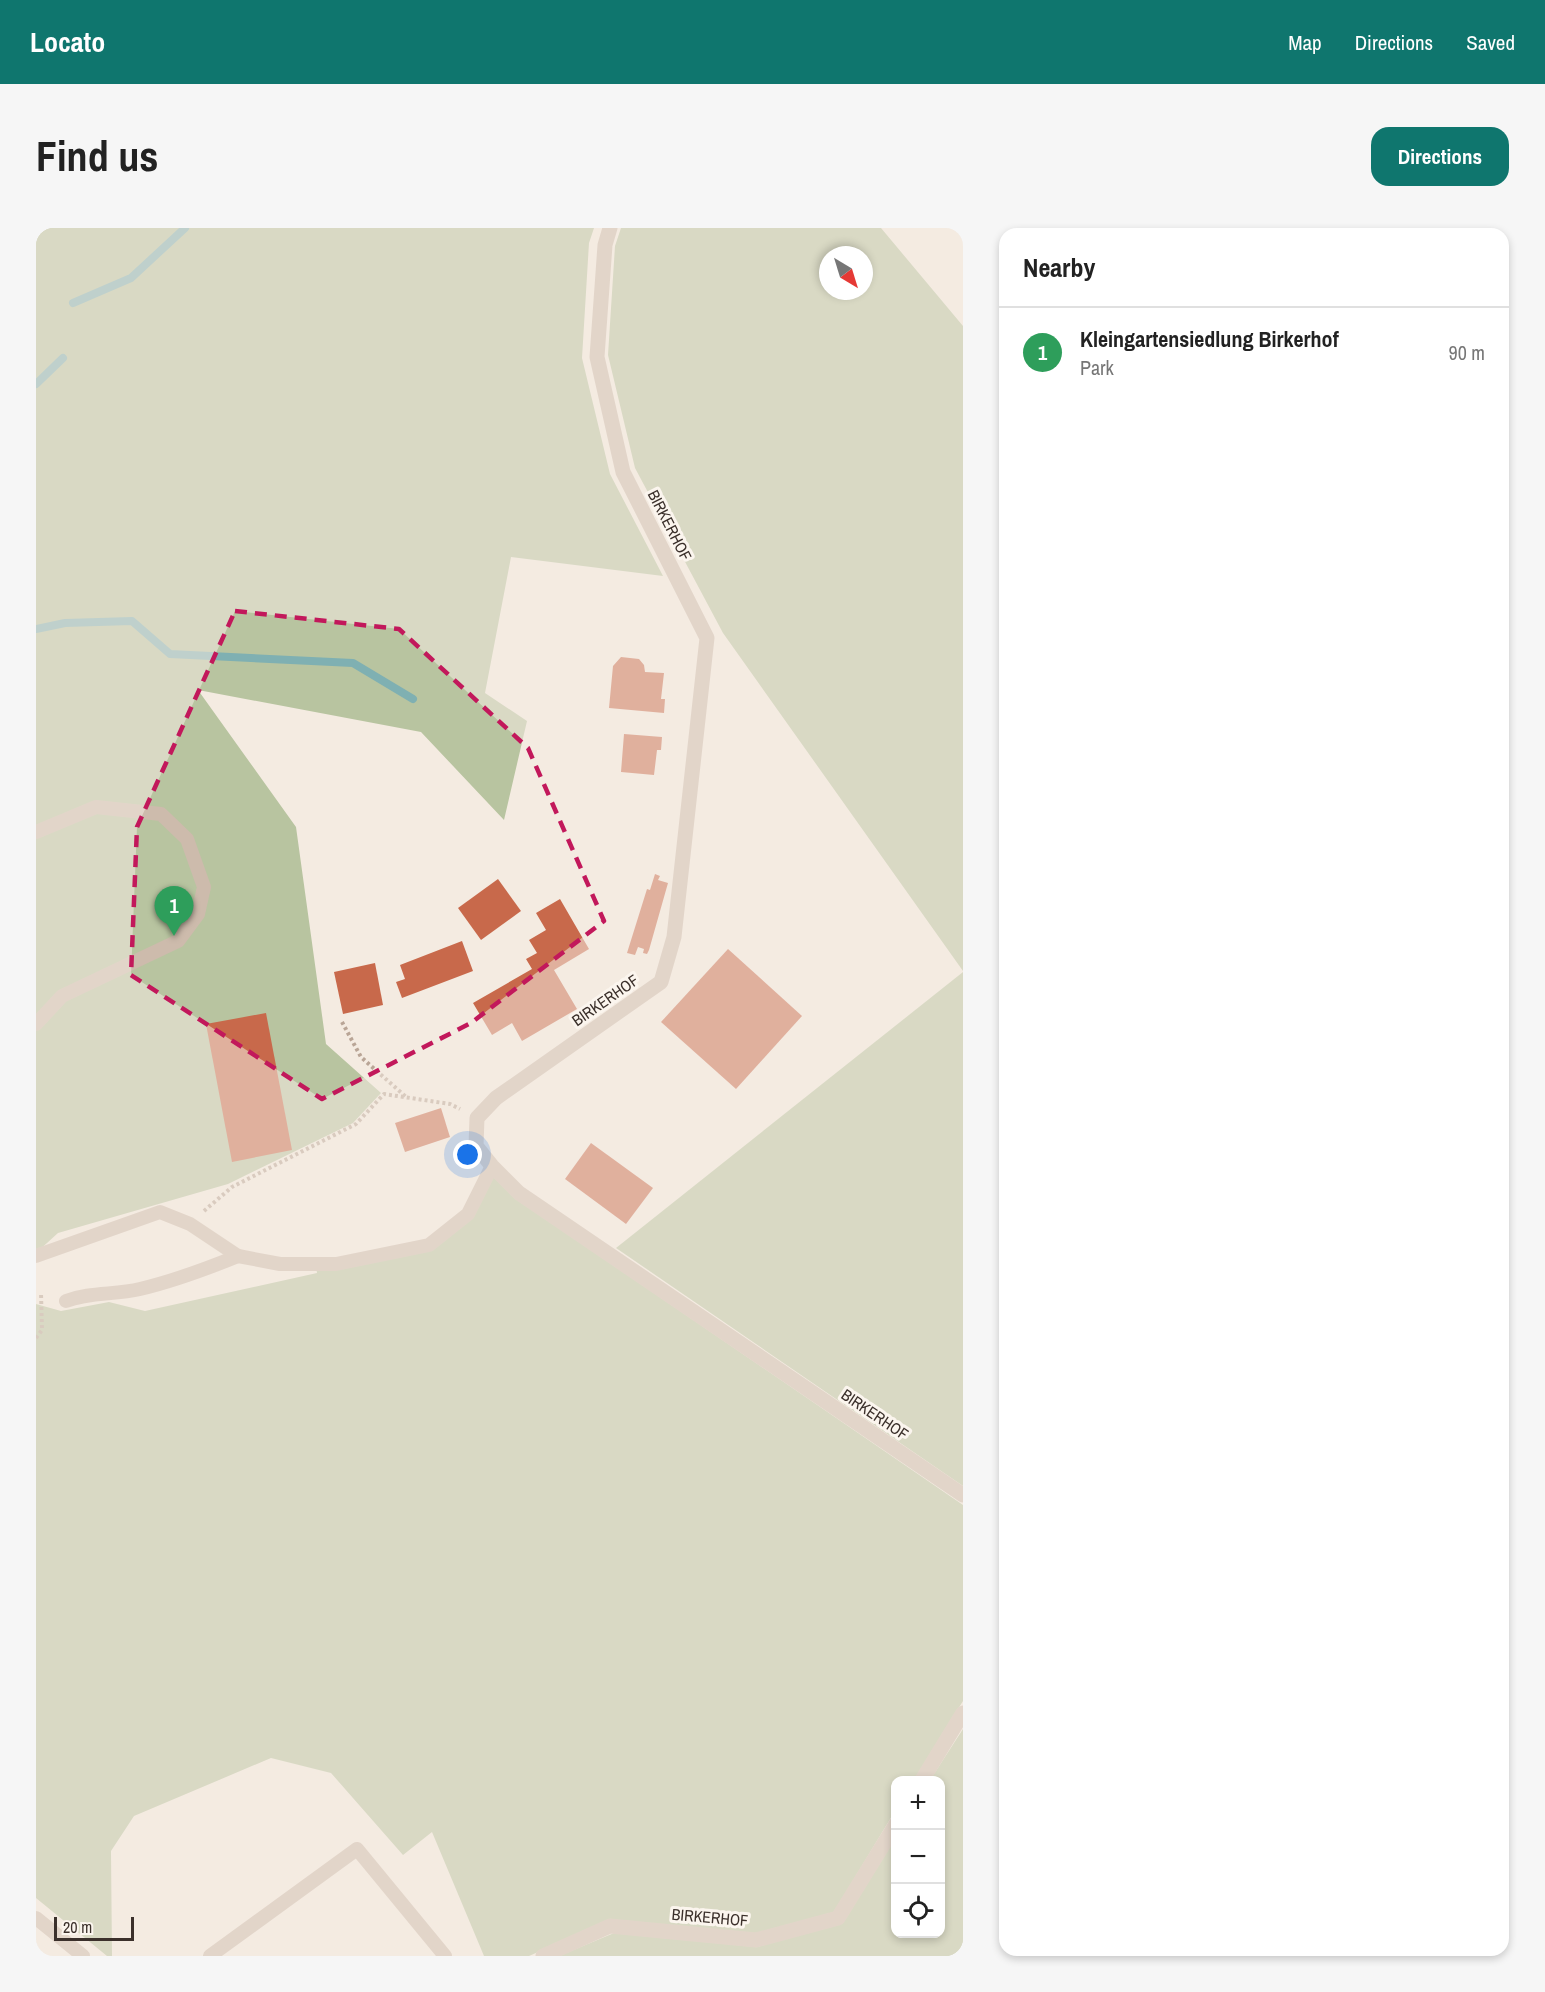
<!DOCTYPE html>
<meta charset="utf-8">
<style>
:root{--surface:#fff;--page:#f6f6f6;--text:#222;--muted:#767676;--line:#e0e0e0;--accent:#0f766e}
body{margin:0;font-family:"Archivo Narrow",sans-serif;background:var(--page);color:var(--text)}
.controls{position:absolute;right:18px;bottom:18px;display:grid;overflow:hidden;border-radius:12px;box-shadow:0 3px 9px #0003}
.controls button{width:54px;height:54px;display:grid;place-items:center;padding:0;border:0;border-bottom:2px solid var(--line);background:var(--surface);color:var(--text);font:30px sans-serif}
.compass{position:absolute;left:783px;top:18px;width:54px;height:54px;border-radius:50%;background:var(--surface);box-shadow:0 3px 9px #0003;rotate:142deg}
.scale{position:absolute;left:18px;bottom:15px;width:80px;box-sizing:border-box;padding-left:6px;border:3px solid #3b302b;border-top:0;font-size:16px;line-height:21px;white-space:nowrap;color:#3b302b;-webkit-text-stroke:4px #fbf5ee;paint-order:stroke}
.you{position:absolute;left:432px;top:927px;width:21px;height:21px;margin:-15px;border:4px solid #fff;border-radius:50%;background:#1a73e8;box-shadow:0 0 0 9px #1a73e833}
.badge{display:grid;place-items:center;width:39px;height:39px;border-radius:50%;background:var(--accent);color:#fff;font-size:20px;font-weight:700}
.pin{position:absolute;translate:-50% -50px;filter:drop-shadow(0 2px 3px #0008)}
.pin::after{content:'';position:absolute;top:32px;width:21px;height:18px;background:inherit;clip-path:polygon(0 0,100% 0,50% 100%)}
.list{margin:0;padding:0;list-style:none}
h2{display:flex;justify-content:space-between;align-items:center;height:78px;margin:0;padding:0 24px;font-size:26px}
h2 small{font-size:20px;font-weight:400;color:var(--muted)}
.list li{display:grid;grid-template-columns:39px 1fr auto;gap:18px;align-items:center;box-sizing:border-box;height:90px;padding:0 24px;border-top:2px solid var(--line)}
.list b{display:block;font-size:22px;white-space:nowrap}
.list p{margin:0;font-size:20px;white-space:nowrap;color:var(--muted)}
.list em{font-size:20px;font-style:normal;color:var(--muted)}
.icon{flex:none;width:33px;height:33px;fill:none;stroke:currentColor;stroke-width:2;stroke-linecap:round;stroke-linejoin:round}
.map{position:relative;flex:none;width:927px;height:1728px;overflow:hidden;border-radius:18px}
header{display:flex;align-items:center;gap:36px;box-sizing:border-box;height:84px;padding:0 30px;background:var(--accent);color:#fff}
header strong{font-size:28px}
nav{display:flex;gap:33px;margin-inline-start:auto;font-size:21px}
.intro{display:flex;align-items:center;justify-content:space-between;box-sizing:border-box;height:144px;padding:0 36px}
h1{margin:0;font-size:42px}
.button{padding:15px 27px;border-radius:18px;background:var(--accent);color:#fff;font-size:21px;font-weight:700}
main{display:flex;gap:36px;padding:0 36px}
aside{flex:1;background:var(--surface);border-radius:18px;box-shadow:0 3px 9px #0003}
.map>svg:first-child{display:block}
.green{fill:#b8c4a0;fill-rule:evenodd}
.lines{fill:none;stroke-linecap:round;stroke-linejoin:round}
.stream{stroke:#7fb0b2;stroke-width:8}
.building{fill:#c8694b}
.path{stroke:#b9a596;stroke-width:4;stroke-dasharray:3 3;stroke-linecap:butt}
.service{stroke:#cdbbac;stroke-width:14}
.minor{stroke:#cdbbac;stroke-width:15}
.marked{fill:none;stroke:#c2185b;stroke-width:4.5;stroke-dasharray:12 8;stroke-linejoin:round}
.labels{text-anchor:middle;stroke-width:6;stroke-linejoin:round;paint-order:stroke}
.street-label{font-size:16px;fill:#3b302b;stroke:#fbf5ee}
</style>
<header>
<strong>Locato</strong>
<nav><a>Map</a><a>Directions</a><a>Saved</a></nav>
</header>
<div class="intro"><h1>Find us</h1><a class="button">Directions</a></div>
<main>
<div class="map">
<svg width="927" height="1728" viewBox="0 0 927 1728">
<rect width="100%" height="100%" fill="#f4ebe1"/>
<g class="green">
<polygon points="0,0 558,0 553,15 546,130 574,246 627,348 475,329 449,465 491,493 468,592 385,504 162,462 260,599 290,816 345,865 317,895 192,956 22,1005 0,1025"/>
<path d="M585,0H845L927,98V743L687,405L599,240L572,127L579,18ZM792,27H828V63H792Z"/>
<polygon points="927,744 927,1258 580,1020"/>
<polygon points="456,946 481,971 927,1277 927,1473 878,1552 860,1552 859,1583 798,1684 719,1706 573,1693 493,1728 448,1728 396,1604 367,1627 295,1545 235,1530 98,1588 75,1623 76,1728 71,1728 0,1670 0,1076 25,1083 73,1074 109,1083 281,1045 280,1038 394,1020 434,988"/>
<polygon points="927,1501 927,1728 523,1728 578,1705 721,1719 805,1695 859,1608 860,1706 904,1706 904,1552 894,1552"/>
</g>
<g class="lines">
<g class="stream">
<polyline points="37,75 95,50 149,0"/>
<polyline points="0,156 27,130"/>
<polyline points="0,401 29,395 96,393 134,426 317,435 377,471"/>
</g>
</g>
<g class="building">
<polygon points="585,429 603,431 608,437 609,444 628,445 625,471 629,471 628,485 573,480 577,438"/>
<polygon points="588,506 626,509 625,522 621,522 618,547 585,544"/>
<polygon points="619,646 624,648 622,652 632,655 613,722 611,726 607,725 608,721 602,719 599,727 591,725 611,661 614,662"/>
<polygon points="462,651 485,683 445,712 422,680"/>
<polygon points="524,671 553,721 518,742 541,781 486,813 476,795 456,807 437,775 496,741 490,731 501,725 493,712 510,702 500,685"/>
<polygon points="426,713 437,743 366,770 360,754 369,751 364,737"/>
<polygon points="692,721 766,788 700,861 625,794"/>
<polygon points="339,735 347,777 307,786 298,744"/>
<polygon points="230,785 256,922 196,934 170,796"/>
<polygon points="405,880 414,909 369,924 359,895"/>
<polygon points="555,915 617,960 590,996 529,951"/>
</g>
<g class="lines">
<g class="path">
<polyline points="306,794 325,829 370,869"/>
<polyline points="168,983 196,959 320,896 348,866 414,876 424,881"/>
<polyline points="0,1110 6,1102 5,1065"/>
</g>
<g class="service">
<polyline points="0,604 60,579 125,586 151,611 168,659 162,686 142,713 26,768 0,796"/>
<polyline points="0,1028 124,984 154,996 202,1028 244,1036 300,1036 393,1017 432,986 456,938"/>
<path d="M30,1073C54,1064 79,1067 104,1061C138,1053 170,1041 202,1028"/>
<polyline points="0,1690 47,1728"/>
<polyline points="174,1728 321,1621 409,1728"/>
</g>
<g class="minor">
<polyline points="574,0 569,17 561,129 587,244 671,410 638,709 625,754 460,870 441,890 440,918 456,938 483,965 927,1267"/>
<polyline points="886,1552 927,1485"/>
<polyline points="507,1728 574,1698 720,1712 802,1690 860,1596"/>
</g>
</g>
<path d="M0 0H927V1728H0ZM199,383L363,401L492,520L568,693L435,795L286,871L95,747L101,599Z" fill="#f4ebe1" fill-opacity=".55" fill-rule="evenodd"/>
<path class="marked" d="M199,383L363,401L492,520L568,693L435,795L286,871L95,747L101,599Z"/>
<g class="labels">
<g class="street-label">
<text transform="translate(634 297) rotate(63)" y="6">BIRKERHOF</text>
<text transform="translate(569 772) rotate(-35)" y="6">BIRKERHOF</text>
<text transform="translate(839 1186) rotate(34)" y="6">BIRKERHOF</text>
<text transform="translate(674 1689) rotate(5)" y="6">BIRKERHOF</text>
</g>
</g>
</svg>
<div class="controls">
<button>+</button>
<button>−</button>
<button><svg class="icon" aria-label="locate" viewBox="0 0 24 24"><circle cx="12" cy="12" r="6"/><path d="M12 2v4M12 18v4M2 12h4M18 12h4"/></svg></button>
</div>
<svg class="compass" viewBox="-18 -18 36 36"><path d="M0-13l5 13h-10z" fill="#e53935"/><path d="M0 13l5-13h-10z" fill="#767676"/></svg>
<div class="scale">20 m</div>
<div class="you"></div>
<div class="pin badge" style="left:138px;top:708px;background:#2e9e5b">1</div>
</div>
<aside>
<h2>Nearby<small></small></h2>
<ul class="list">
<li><span class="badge" style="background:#2e9e5b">1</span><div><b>Kleingartensiedlung Birkerhof</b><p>Park</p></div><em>90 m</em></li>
</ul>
</aside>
</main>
